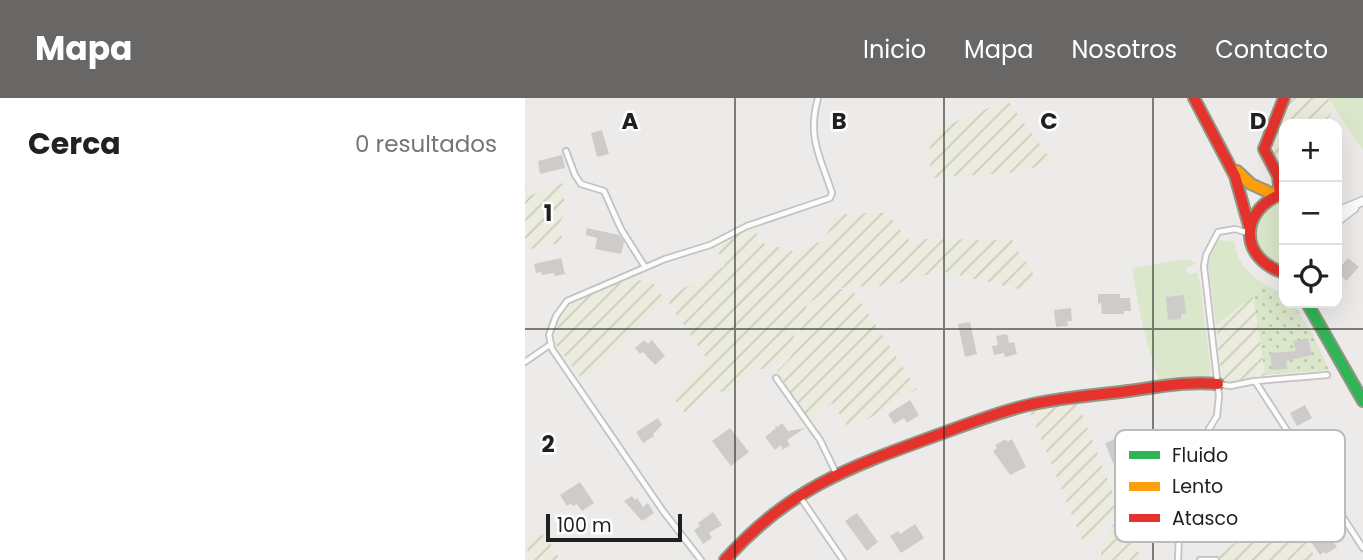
<!DOCTYPE html>
<html lang="es">
<meta charset="utf-8">
<style>
:root{--surface:#fff;--page:#f2f2f2;--text:#202124;--muted:#757577;--line:#e0e0e0;--accent:#686766}
body{margin:0;font-family:Poppins,sans-serif;background:var(--page);color:var(--text)}
.controls{position:absolute;right:21px;top:21px;display:grid;overflow:hidden;border-radius:14px;box-shadow:0 7px 28px #0002}
.controls button{width:63px;height:63px;display:grid;place-items:center;padding:0;border:0;border-bottom:2px solid var(--line);background:var(--surface);color:var(--text);font:35px sans-serif}
.scale{position:absolute;left:21px;bottom:18px;width:136px;box-sizing:border-box;padding-left:7px;border:4px solid #202020;border-top:0;font-size:19px;line-height:24px;white-space:nowrap;color:#202020;-webkit-text-stroke:5px #fff;paint-order:stroke}
.list{margin:0;padding:0;list-style:none}
h2{display:flex;justify-content:space-between;align-items:center;height:91px;margin:0;padding:0 28px;font-size:30px}
h2 small{font-size:23px;font-weight:400;color:var(--muted)}
.icon{flex:none;width:38px;height:38px;fill:none;stroke:currentColor;stroke-width:2;stroke-linecap:round;stroke-linejoin:round}
.map{position:relative;flex:none;width:838px;height:462px;overflow:hidden}
header{display:flex;align-items:center;gap:42px;box-sizing:border-box;height:98px;padding:0 35px;background:var(--accent);color:#fff}
header strong{font-size:33px}
nav{display:flex;gap:38px;margin-inline-start:auto;font-size:24px}
main{display:flex}
aside{flex:1;background:var(--surface)}
.map>svg:first-child{display:block}
.farmland{fill:url(#farmland-furrows)}
.grass{fill:#dbe7cb}
.garden{fill:url(#garden-dots)}
.building{fill:#ceccca}
.lines{fill:none;stroke-linecap:round;stroke-linejoin:round}
.lane-casing{stroke:#c3c2c1;stroke-width:8}
.street-casing{stroke:#c3c2c1;stroke-width:11}
.fast-casing{stroke:#949583;stroke-width:14}
.slow-casing{stroke:#949583;stroke-width:14}
.jam-casing{stroke:#949583;stroke-width:14}
.lane{stroke:#fcfcfc;stroke-width:4.5}
.street{stroke:#fcfcfc;stroke-width:8}
.fast{stroke:#30b455;stroke-width:10}
.slow{stroke:#ff9f0a;stroke-width:10}
.jam{stroke:#e5322d;stroke-width:10}
.grid{fill:none;stroke:#202020;stroke-width:2;stroke-opacity:0.55}
.key{fill:#fff;stroke:#bcbcbc;stroke-width:2}
.key-label{font-size:19px;fill:#202020}
.grid-label{font-size:23px;text-anchor:middle;font-weight:bold;fill:#202020;stroke:#fff;stroke-width:5;stroke-linejoin:round;paint-order:stroke}
</style>
<header>
<strong>Mapa</strong>
<nav><a>Inicio</a><a>Mapa</a><a>Nosotros</a><a>Contacto</a></nav>
</header>
<main>
<aside>
<h2>Cerca<small>0 resultados</small></h2>
<ul class="list">
</ul>
</aside>
<div class="map">
<svg width="838" height="462" viewBox="0 0 838 462">
<defs>
<pattern id="farmland-furrows" width="10" height="10" patternUnits="userSpaceOnUse" patternTransform="scale(1.75)"><rect width="10" height="10" fill="#ececde"/><path d="M-1 1l2-2M0 10L10 0M9 11l2-2" fill="none" stroke="#cacabe"/></pattern>
<pattern id="garden-dots" width="8" height="8" patternUnits="userSpaceOnUse" patternTransform="scale(1.75)"><rect width="8" height="8" fill="#dbe7cb"/><path d="M2 2h.1M6 6h.1" fill="none" stroke="#bcc6ae" stroke-width="1.8" stroke-linecap="round"/></pattern>
</defs>
<rect width="100%" height="100%" fill="#edebe9"/>
<g class="farmland">
<polygon points="764,0 803,0 810,10 799,26 759,26 759,78 744,48"/>
<polygon points="482,2 528,64 494,74 406,80 404,35"/>
<polygon points="38,85 40,114 34,126 38,144 0,152 0,86 6,97"/>
<polygon points="353,113 363,117 388,147 400,141 487,142 495,157 505,169 512,185 494,191 415,173 367,187 310,190 283,205 260,260 244,272 232,270 204,295 189,292 160,315 147,298 182,261 141,201 177,179 200,168 191,150 208,138 230,130 234,144 271,154 299,142 313,115 330,117"/>
<polygon points="126,182 139,201 87,258 59,284 31,247 33,220 46,204 101,183"/>
<polygon points="314,191 327,191 392,291 325,332 307,305 285,324 252,273 265,260 286,205"/>
<polygon points="728,197 740,277 700,285 697,283 691,227"/>
<polygon points="552,303 595,414 587,418 560,449 504,311"/>
<polygon points="642,347 657,384 603,430 617,462 578,462 575,453 577,444 597,413 589,392"/>
<polygon points="767,421 792,462 701,462 688,458 731,433"/>
<polygon points="14,434 24,443 35,462 6,462 2,451 4,441"/>
</g>
<g class="grass">
<polygon points="803,0 838,0 838,52"/>
<path d="M759,102V168C720,159 721,112 759,102Z"/>
<path d="M693,142L709,143C712,166 724,176 742,188L691,227L683,163Z"/>
<polygon points="653,162 665,162 671,166 661,170 664,177 672,174 675,184 686,275 681,281 634,285 617,226 607,170"/>
</g>
<polygon class="garden" points="742,188 759,197 759,205 768,205 788,237 804,272 740,277 728,197"/>
<g class="building">
<polygon points="77,32 84,56 72,59 66,35"/>
<polygon points="37,57 40,70 15,76 13,63"/>
<polygon points="62,130 94,137 99,144 96,156 70,151 72,140 61,137"/>
<polygon points="36,160 40,176 30,178 29,175 17,177 16,174 11,175 9,166"/>
<polygon points="823,160 834,169 821,183 812,173"/>
<polygon points="573,196 595,196 595,200 605,200 606,213 599,213 599,216 577,216 576,205 573,206"/>
<polygon points="659,197 661,215 656,216 656,221 643,222 641,199"/>
<polygon points="546,210 547,223 542,223 543,228 531,229 529,212"/>
<polygon points="445,224 452,256 440,259 433,226"/>
<polygon points="482,236 484,245 489,244 492,256 480,259 479,255 469,257 467,248 473,247 471,238"/>
<polygon points="783,240 787,257 761,263 762,271 747,272 745,255 771,253 768,243"/>
<polygon points="119,242 123,246 127,242 140,258 130,267 118,254 115,256 110,250"/>
<polygon points="385,302 394,317 382,325 379,320 369,326 363,316"/>
<polygon points="780,307 787,320 772,328 765,315"/>
<polygon points="133,320 137,327 128,336 129,338 118,345 111,334"/>
<polygon points="257,325 263,333 280,330 262,342 265,347 257,352 256,347 250,352 240,339 251,330 250,327 253,329"/>
<polygon points="205,330 224,354 206,368 187,343"/>
<polygon points="600,337 601,339 605,337 612,352 609,356 588,365 580,345"/>
<polygon points="481,341 482,344 487,341 501,369 485,377 468,353 472,350 470,347"/>
<polygon points="55,384 69,405 57,413 52,406 48,408 46,405 42,408 35,397"/>
<polygon points="107,398 110,402 112,400 118,409 123,405 129,415 117,423 99,403"/>
<polygon points="188,414 197,427 184,435 187,440 178,446 169,432 175,428 173,425"/>
<polygon points="332,415 353,444 342,453 320,423"/>
<polygon points="390,426 399,440 376,455 365,438 373,433 375,436"/>
<polygon points="799,431 812,449 801,456 799,454 795,457 784,441"/>
</g>
<g class="lines">
<g class="lane-casing">
<g id="lane">
<polyline points="41,53 50,77 56,86 79,93 96,131 120,169"/>
<polyline points="0,264 26,246"/>
<polyline points="251,280 295,342 312,377"/>
<polyline points="731,283 802,277"/>
<polyline points="693,286 705,288 730,283 838,450"/>
<polyline points="275,399 318,462"/>
<path d="M176,462L138,413L27,251L24,237L31,218L42,203L140,161L185,147L222,128L305,100L307,95C295,58 282,40 293,0"/>
<polyline points="653,462 654,438 663,403 662,366 692,318 694,298 679,168 681,157 693,134 710,131 723,135"/>
<polyline points="675,462 691,462"/>
</g>
</g>
<g class="street-casing">
<g id="street">
<polyline points="812,114 838,103"/>
<polyline points="812,123 829,110"/>
</g>
</g>
<g class="fast-casing">
<polyline id="fast" points="782,205 838,303"/>
</g>
<g class="slow-casing">
<polyline id="slow" points="712,73 726,86 750,97"/>
</g>
<g class="jam-casing">
<g id="jam">
<polyline points="669,0 710,78 724,128"/>
<path d="M759,95C714,111 713,160 759,175"/>
<polyline points="755,96 753,78 739,51 759,0"/>
<path d="M200,462C262,392 322,370 407,339C441,327 474,313 508,306C540,299 572,297 603,293C633,289 662,283 693,286"/>
</g>
</g>
<use href="#lane" class="lane"/>
<use href="#street" class="street"/>
<use href="#fast" class="fast"/>
<use href="#slow" class="slow"/>
<use href="#jam" class="jam"/>
</g>
<path class="grid" d="M210,0V462M419,0V462M628,0V462M0,231H838"/>
<rect x="590" y="332" width="230" height="112" rx="10" class="key"/>
<rect x="604" y="353" width="31" height="8" fill="#30b455"/>
<rect x="604" y="384" width="31" height="9" fill="#ff9f0a"/>
<rect x="604" y="416" width="31" height="8" fill="#e5322d"/>
<g class="key-label">
<text x="647" y="364">Fluido</text>
<text x="647" y="395">Lento</text>
<text x="647" y="427">Atasco</text>
</g>
<g class="grid-label">
<text x="105" y="31">A</text>
<text x="314" y="31">B</text>
<text x="524" y="31">C</text>
<text x="733" y="31">D</text>
<text x="23" y="123">1</text>
<text x="23" y="354">2</text>
</g>
</svg>
<div class="controls">
<button>+</button>
<button>−</button>
<button><svg class="icon" aria-label="locate" viewBox="0 0 24 24"><circle cx="12" cy="12" r="6"/><path d="M12 2v4M12 18v4M2 12h4M18 12h4"/></svg></button>
</div>
<div class="scale">100 m</div>
</div>
</main>
